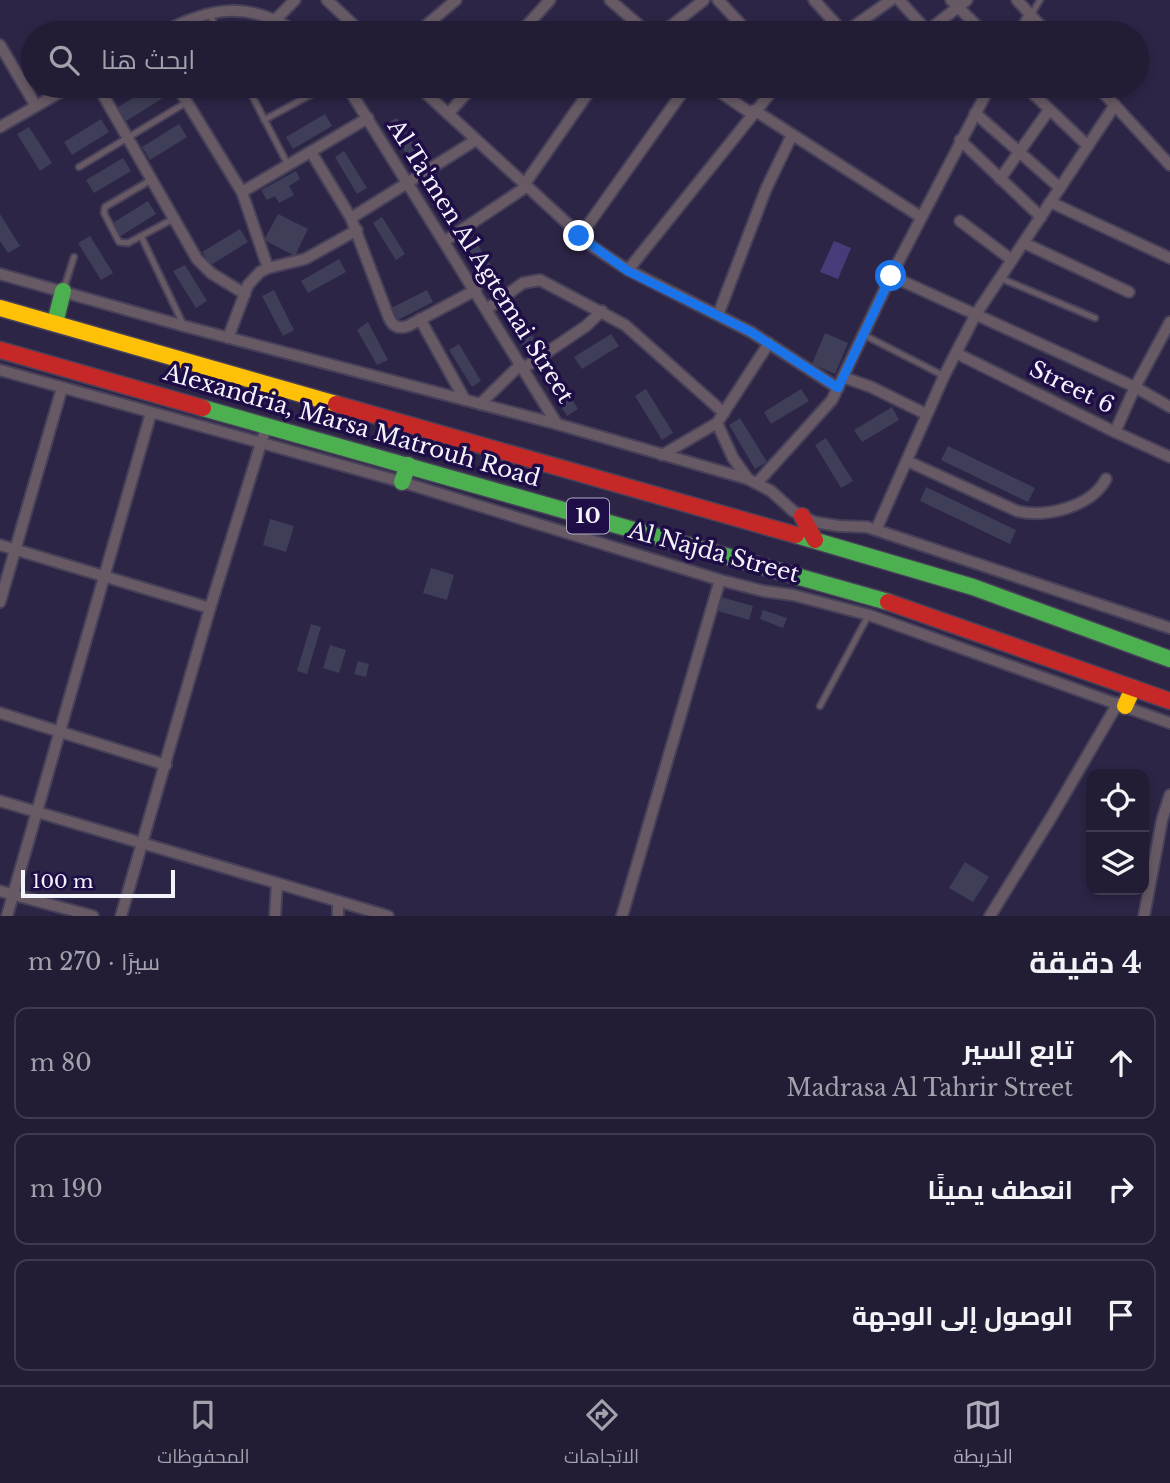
<!DOCTYPE html>
<html lang="ar">
<meta charset="utf-8">
<style>
:root{--surface:#221c34;--page:#2e2940;--text:#f1f3f6;--muted:#a2a1ac;--line:#3f3a4f;--accent:#aeabbb}
body{margin:0;font-family:"Libre Baskerville",Cairo,serif;background:var(--page);color:var(--text);direction:rtl}
.controls{position:absolute;right:21px;bottom:21px;display:grid;overflow:hidden;border-radius:14px;box-shadow:0 4px 10px #0003}
.controls button{width:63px;height:63px;display:grid;place-items:center;padding:0;border:0;border-bottom:2px solid var(--line);background:var(--surface);color:var(--text);font:35px sans-serif}
.scale{position:absolute;left:21px;bottom:18px;width:154px;box-sizing:border-box;padding-left:7px;border:4px solid #f3f3fa;border-top:0;font-size:19px;line-height:24px;white-space:nowrap;color:#f3f3fa;-webkit-text-stroke:5px #1e0d47;paint-order:stroke}
.stop{position:absolute;width:21px;height:21px;margin:-16px;border:5px solid #1a73e8;border-radius:50%;background:#fff}
.stop.end{background:#1a73e8;border-color:#fff;box-shadow:0 2px 7px #0008}
.list{margin:0;padding:0;list-style:none}
h2{display:flex;justify-content:space-between;align-items:center;height:91px;margin:0;padding:0 28px;font-size:30px}
h2 small{font-size:23px;font-weight:400;color:var(--muted)}
.list li{display:grid;grid-template-columns:46px 1fr auto;gap:21px;align-items:center;box-sizing:border-box;height:112px;margin:0 14px 14px;padding:0 14px;border:2px solid var(--line);border-radius:14px}
.list b{display:block;font-size:26px;white-space:nowrap}
.list p{margin:0;font-size:23px;white-space:nowrap;color:var(--muted)}
.list em{font-size:23px;font-style:normal;color:var(--muted)}
.icon{flex:none;width:38px;height:38px;fill:none;stroke:currentColor;stroke-width:2;stroke-linecap:round;stroke-linejoin:round}
.map{position:relative;flex:none;width:1170px;height:916px;overflow:hidden;direction:ltr}
.search{position:absolute;background:var(--surface);box-shadow:0 4px 10px #0003;left:21px;right:21px;top:21px;height:77px;display:flex;align-items:center;gap:18px;box-sizing:border-box;padding:0 24px;border-radius:38px;color:var(--muted);font-size:26px}
.sheet{height:469px;background:var(--surface)}
nav{display:flex;justify-content:space-around;align-items:center;box-sizing:border-box;height:98px;border-top:2px solid var(--line);background:var(--surface);font-size:19px;color:var(--muted)}
nav a{display:grid;justify-items:center;gap:4px}
nav .on{color:var(--accent)}
.map>svg:first-child{display:block}
.green{fill:#473c79}
.building{fill:#3e3e58}
.lines{fill:none;stroke-linecap:round;stroke-linejoin:round}
.lane-casing{stroke:#474059;stroke-width:9}
.street-casing{stroke:#474059;stroke-width:14}
.fast-casing{stroke:#474059;stroke-width:19}
.slow-casing{stroke:#474059;stroke-width:19}
.jam-casing{stroke:#474059;stroke-width:19}
.lane{stroke:#675a65;stroke-width:5}
.street{stroke:#675a65;stroke-width:10}
.fast{stroke:#4caf50;stroke-width:16}
.slow{stroke:#ffc107;stroke-width:16}
.jam{stroke:#c62828;stroke-width:16}
.route{stroke:#1a73e8;stroke-width:9}
.labels{text-anchor:middle;stroke-width:7;stroke-linejoin:round;paint-order:stroke}
.shield{fill:#1e0d47;stroke:#b3aec4;stroke-width:2}
.shield-label{font-size:21px;font-weight:bold;fill:#f3f3fa}
.street-label{font-size:23px;fill:#f3f3fa;stroke:#1e0d47}
</style>
<div class="map">
<svg width="1170" height="916" viewBox="0 0 1170 916">
<rect width="100%" height="100%" fill="#2d2546"/>
<polygon class="green" points="834,241 851,248 838,279 820,272"/>
<g class="building">
<polygon points="153,86 163,98 126,121 118,107"/>
<polygon points="325,114 332,126 293,149 286,137"/>
<polygon points="397,118 420,154 410,160 387,123"/>
<polygon points="101,119 109,132 72,155 64,142"/>
<polygon points="179,124 187,137 150,160 142,147"/>
<polygon points="29,127 52,163 40,171 17,134"/>
<polygon points="344,151 367,188 357,194 335,157"/>
<polygon points="123,158 131,171 94,193 86,180"/>
<polygon points="296,171 300,179 289,186 294,195 279,203 275,196 267,200 261,190"/>
<polygon points="438,184 461,221 451,226 428,190"/>
<polygon points="148,201 156,214 119,237 111,224"/>
<polygon points="0,214 20,246 8,253 0,241"/>
<polygon points="278,214 308,229 295,256 264,240"/>
<polygon points="382,217 405,254 396,260 373,223"/>
<polygon points="240,229 248,242 211,265 202,252"/>
<polygon points="90,236 113,273 101,280 78,243"/>
<polygon points="478,245 501,281 492,287 469,251"/>
<polygon points="339,259 346,272 308,293 301,281"/>
<polygon points="185,265 207,301 196,308 173,271"/>
<polygon points="274,290 294,330 283,336 262,296"/>
<polygon points="427,290 433,302 398,320 391,308"/>
<polygon points="515,308 538,345 527,352 504,315"/>
<polygon points="368,322 388,360 377,365 357,330"/>
<polygon points="825,333 848,343 835,374 812,364"/>
<polygon points="611,334 619,346 582,369 574,357"/>
<polygon points="459,344 481,381 472,387 449,350"/>
<polygon points="555,372 578,409 567,416 544,379"/>
<polygon points="646,389 673,433 662,440 635,396"/>
<polygon points="801,389 809,401 771,424 764,412"/>
<polygon points="892,407 899,420 862,442 854,430"/>
<polygon points="740,418 767,462 755,469 729,425"/>
<polygon points="826,438 853,481 841,488 815,445"/>
<polygon points="948,446 1035,488 1028,502 941,460"/>
<polygon points="926,487 1016,530 1010,544 920,501"/>
<polygon points="270,519 294,526 286,552 263,545"/>
<polygon points="431,568 454,575 447,600 423,593"/>
<polygon points="721,597 753,606 749,620 718,611"/>
<polygon points="763,610 787,618 783,628 760,619"/>
<polygon points="311,624 321,627 307,674 297,671"/>
<polygon points="330,645 346,650 339,673 323,668"/>
<polygon points="358,661 369,664 366,677 354,674"/>
<polygon points="965,862 989,877 973,902 949,888"/>
</g>
<g class="lines">
<g class="lane-casing">
<g id="lane">
<polyline points="209,13 219,33"/>
<polyline points="1031,15 1040,0"/>
<polyline points="247,86 288,165"/>
<polyline points="264,120 327,86"/>
<polyline points="79,167 187,102"/>
<polyline points="151,180 105,207 104,213 119,242 128,243 173,219"/>
<polyline points="141,236 183,324"/>
<polyline points="1000,278 1095,318"/>
<polyline points="64,288 74,257"/>
<polyline points="864,335 944,376"/>
<polyline points="820,706 868,616"/>
</g>
</g>
<g class="street-casing">
<g id="street">
<polyline points="327,0 362,33"/>
<polyline points="610,0 648,33"/>
<polyline points="718,0 749,33"/>
<polyline points="814,0 844,33"/>
<polyline points="899,0 929,33"/>
<polyline points="951,0 984,33"/>
<polyline points="1017,0 1047,33"/>
<polyline points="275,20 295,0"/>
<path d="M161,33C210,7 250,0 297,33"/>
<polyline points="417,33 456,0"/>
<polyline points="520,33 550,0"/>
<polyline points="662,33 704,0"/>
<polyline points="844,33 891,0"/>
<polyline points="925,33 967,0"/>
<polyline points="1019,33 1030,15"/>
<polyline points="0,45 36,106"/>
<polyline points="98,86 197,259 211,273 245,294"/>
<polyline points="177,86 242,192 268,268"/>
<polyline points="347,86 557,424"/>
<polyline points="418,86 593,247 628,270 751,332 838,388"/>
<polyline points="711,86 752,114"/>
<polyline points="1025,86 1088,146"/>
<polyline points="1097,86 1170,165"/>
<polyline points="754,110 921,217"/>
<polyline points="975,113 1060,188"/>
<polyline points="448,114 473,86"/>
<polyline points="0,127 71,86"/>
<polyline points="960,140 1041,217"/>
<path d="M311,152L351,218L389,318C393,327 399,329 408,326L476,290"/>
<polyline points="1000,179 1049,110"/>
<polyline points="524,185 593,86"/>
<polyline points="242,192 368,118"/>
<polyline points="1050,202 1170,258"/>
<polyline points="351,218 476,140"/>
<polyline points="960,221 1012,260"/>
<polyline points="580,236 687,86"/>
<polyline points="445,241 526,187"/>
<polyline points="1024,243 1129,292"/>
<polyline points="628,270 776,86"/>
<polyline points="0,274 184,326 557,424 748,479 771,491 793,511 814,522 839,526 867,527 1170,628"/>
<polyline points="891,276 1135,387 1170,407"/>
<polyline points="487,309 523,283 540,280 625,325 724,413"/>
<polyline points="718,315 766,189 792,135"/>
<polyline points="420,319 465,400"/>
<polyline points="228,338 248,285 260,272 268,268 305,259 357,230"/>
<polyline points="956,353 1115,432 1170,457"/>
<polyline points="524,368 586,326 602,311"/>
<polyline points="0,370 402,482 720,580 763,591 793,595 869,615 1170,723"/>
<polyline points="843,377 871,387 926,414"/>
<polyline points="480,404 521,364"/>
<polyline points="717,423 733,458 748,479"/>
<polyline points="1115,432 1135,387 1170,322"/>
<polyline points="662,455 717,423 769,343"/>
<path d="M907,461L1017,511C1046,518 1091,507 1106,479"/>
<polyline points="757,483 832,400 891,276 990,86"/>
<polyline points="876,530 944,376 976,314 1115,105"/>
<polyline points="0,545 210,608"/>
<polyline points="0,602 62,388"/>
<polyline points="0,713 166,765"/>
<polyline points="0,801 388,916"/>
<polyline points="0,891 93,916"/>
<polyline points="338,901 338,916"/>
<polyline points="7,916 151,413"/>
<polyline points="121,916 210,608 267,424"/>
<polyline points="275,916 277,883"/>
<polyline points="622,916 720,580"/>
<polyline points="990,916 1052,816 1118,703"/>
<polyline points="1144,916 1162,820 1170,795"/>
</g>
</g>
<g class="fast-casing">
<g id="fast">
<polyline points="55,323 63,291"/>
<polyline points="203,408 888,602"/>
<polyline points="402,482 408,465"/>
<polyline points="796,535 973,587 1170,659"/>
</g>
</g>
<g class="slow-casing">
<g id="slow">
<polyline points="0,308 336,404"/>
<polyline points="1125,706 1133,688"/>
</g>
</g>
<g class="jam-casing">
<g id="jam">
<polyline points="0,350 203,408"/>
<polyline points="336,404 796,535"/>
<polyline points="802,516 815,540"/>
<polyline points="888,602 1170,701"/>
</g>
</g>
<use href="#lane" class="lane"/>
<use href="#street" class="street"/>
<use href="#fast" class="fast"/>
<use href="#slow" class="slow"/>
<use href="#jam" class="jam"/>
</g>
<g class="lines">
<polyline class="route" points="579,236 628,271 751,332 838,388 891,276"/>
</g>
<g class="labels">
<rect class="shield" x="567" y="498.5" width="42" height="35" rx="5"/>
<g class="shield-label">
<text x="588" y="523">10</text>
</g>
<g class="street-label">
<text transform="translate(481 261) rotate(58)" y="8">Al Ta'men Al Agtemai Street</text>
<text transform="translate(1072 387) rotate(26)" y="8">Street 6</text>
<text transform="translate(352 425) rotate(16)" y="8">Alexandria, Marsa Matrouh Road</text>
<text transform="translate(714 552) rotate(15)" y="8">Al Najda Street</text>
</g>
</g>
</svg>
<div class="controls">
<button><svg class="icon" aria-label="locate" viewBox="0 0 24 24"><circle cx="12" cy="12" r="6"/><path d="M12 2v4M12 18v4M2 12h4M18 12h4"/></svg></button>
<button><svg class="icon" aria-label="layers" viewBox="0 0 24 24"><path d="M12 4l9 5-9 5-9-5zM3 14l9 5 9-5"/></svg></button>
</div>
<div class="scale">100 m</div>
<div class="stop" style="left:891px;top:276px"></div>
<div class="stop end" style="left:579px;top:236px"></div>
<div class="search"><svg class="icon" aria-label="search" viewBox="0 0 24 24"><circle cx="10" cy="10" r="6"/><path d="M15 15l6 6"/></svg>ابحث هنا</div>
</div>
<section class="sheet">
<h2>4 دقيقة<small>سيرًا · 270 m</small></h2>
<ul class="list">
<li><svg class="icon" aria-label="ahead" viewBox="0 0 24 24"><path d="M12 20V5M6 11l6-6 6 6"/></svg><div><b>تابع السير</b><p>Madrasa Al Tahrir Street</p></div><em>80 m</em></li>
<li><svg class="icon" aria-label="right" viewBox="0 0 24 24"><path d="M7 20v-9h11M14 6l5 5-5 5"/></svg><div><b>انعطف يمينًا</b></div><em>190 m</em></li>
<li><svg class="icon" aria-label="arrive" viewBox="0 0 24 24"><path d="M6 21V4h12l-3 4 3 4H6"/></svg><div><b>الوصول إلى الوجهة</b></div></li>
</ul>
</section>
<nav>
<a class="on"><svg class="icon" aria-label="map" viewBox="0 0 24 24"><path d="M3 6l6-2 6 2 6-2v14l-6 2-6-2-6 2zM9 4v14M15 6v14"/></svg>الخريطة</a>
<a><svg class="icon" aria-label="directions" viewBox="0 0 24 24"><path d="M12 3l9 9-9 9-9-9zM9 14v-3h6M13 9l2 2-2 2"/></svg>الاتجاهات</a>
<a><svg class="icon" aria-label="saved" viewBox="0 0 24 24"><path d="M7 4h10v16l-5-4-5 4z"/></svg>المحفوظات</a>
</nav>
